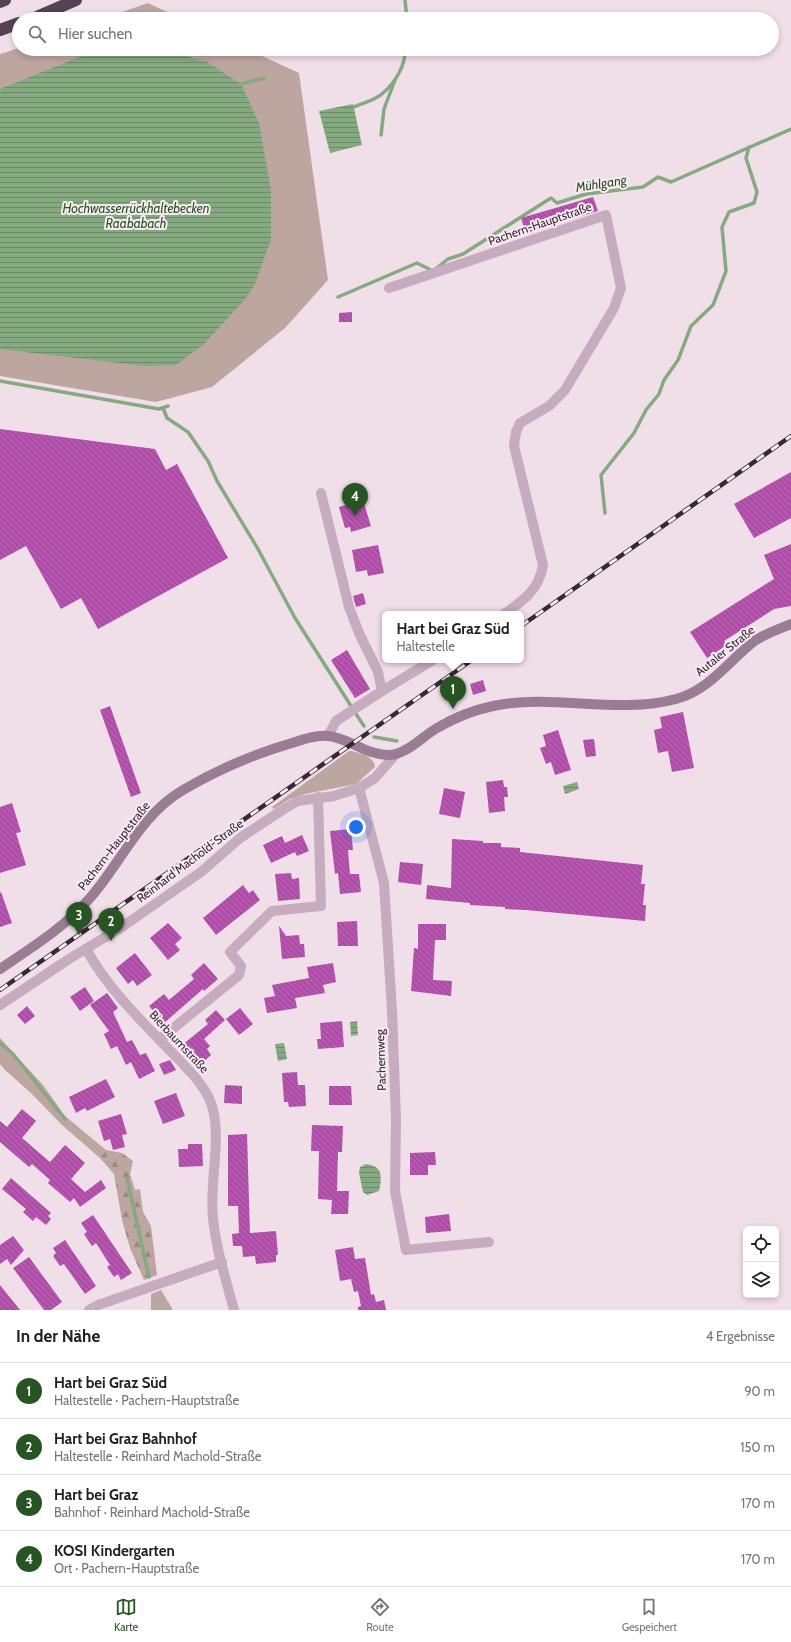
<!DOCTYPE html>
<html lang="de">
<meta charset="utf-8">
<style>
:root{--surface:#fff;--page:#f2f2f2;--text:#222;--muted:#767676;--line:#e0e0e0;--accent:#285323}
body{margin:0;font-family:Cabin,sans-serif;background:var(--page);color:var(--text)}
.controls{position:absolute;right:12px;bottom:12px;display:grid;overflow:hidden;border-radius:6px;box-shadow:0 2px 6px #0003}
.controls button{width:36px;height:36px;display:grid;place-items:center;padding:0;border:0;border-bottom:1px solid var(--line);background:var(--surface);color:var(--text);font:20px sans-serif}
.you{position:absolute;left:356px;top:827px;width:14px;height:14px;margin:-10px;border:3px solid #fff;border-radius:50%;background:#1a73e8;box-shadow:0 0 0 6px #1a73e833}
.badge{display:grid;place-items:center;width:26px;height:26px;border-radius:50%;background:var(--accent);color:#fff;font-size:13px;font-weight:700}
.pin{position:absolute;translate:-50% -33px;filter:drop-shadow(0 1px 2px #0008)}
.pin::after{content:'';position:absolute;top:21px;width:14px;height:12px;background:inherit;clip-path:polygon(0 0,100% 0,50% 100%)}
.popup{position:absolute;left:382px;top:611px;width:142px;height:52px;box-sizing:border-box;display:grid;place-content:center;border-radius:6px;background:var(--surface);filter:drop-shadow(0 1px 3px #0005);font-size:13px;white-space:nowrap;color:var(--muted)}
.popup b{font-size:15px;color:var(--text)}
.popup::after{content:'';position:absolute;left:50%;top:100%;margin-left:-8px;border:8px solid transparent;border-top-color:var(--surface)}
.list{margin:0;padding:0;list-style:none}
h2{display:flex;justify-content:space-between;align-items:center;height:52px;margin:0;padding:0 16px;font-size:17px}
h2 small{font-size:13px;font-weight:400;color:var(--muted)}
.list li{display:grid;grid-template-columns:26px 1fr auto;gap:12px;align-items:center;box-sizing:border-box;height:56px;padding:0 16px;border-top:1px solid var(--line)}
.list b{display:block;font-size:15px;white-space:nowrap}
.list p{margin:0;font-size:13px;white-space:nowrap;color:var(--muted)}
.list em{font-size:13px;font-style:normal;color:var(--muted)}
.icon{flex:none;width:22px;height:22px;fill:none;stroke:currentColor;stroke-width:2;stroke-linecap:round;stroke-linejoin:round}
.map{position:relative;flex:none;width:791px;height:1310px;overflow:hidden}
.search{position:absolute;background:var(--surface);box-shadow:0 2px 6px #0003;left:12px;right:12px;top:12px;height:44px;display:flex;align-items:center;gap:10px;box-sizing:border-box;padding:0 14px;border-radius:22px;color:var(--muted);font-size:15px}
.sheet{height:276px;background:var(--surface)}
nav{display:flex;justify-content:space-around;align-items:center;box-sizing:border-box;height:56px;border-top:1px solid var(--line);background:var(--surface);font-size:11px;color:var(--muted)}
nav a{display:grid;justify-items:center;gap:2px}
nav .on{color:var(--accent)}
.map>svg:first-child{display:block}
.grass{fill:#bda5a0}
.forest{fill:url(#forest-firs)}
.water{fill:url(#water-rules)}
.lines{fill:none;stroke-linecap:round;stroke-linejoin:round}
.stream{stroke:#85aa80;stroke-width:3.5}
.building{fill:url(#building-back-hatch)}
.minor{stroke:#c7abbf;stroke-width:10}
.secondary{stroke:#9a7d94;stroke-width:10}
.motorway{stroke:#554253;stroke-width:12}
.rail-casing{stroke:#352a34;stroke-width:4.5}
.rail{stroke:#f8eaf3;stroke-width:3;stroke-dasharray:9;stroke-linecap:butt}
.labels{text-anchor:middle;stroke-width:4;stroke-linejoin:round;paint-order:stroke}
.street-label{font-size:12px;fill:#352a34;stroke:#f8eaf3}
.water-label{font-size:13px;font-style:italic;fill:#285323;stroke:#f8eaf3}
</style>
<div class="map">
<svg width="791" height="1310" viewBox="0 0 791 1310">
<defs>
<pattern id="forest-firs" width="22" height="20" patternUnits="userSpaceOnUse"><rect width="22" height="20" fill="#bda5a0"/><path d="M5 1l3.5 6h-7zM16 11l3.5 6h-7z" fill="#9a8783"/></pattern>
<pattern id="water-rules" width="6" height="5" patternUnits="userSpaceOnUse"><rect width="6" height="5" fill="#85aa80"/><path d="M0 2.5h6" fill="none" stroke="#6e8b6a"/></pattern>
<pattern id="building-back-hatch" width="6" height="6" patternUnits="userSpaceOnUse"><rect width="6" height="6" fill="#b953b1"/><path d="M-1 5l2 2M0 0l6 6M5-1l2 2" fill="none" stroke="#974591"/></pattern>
</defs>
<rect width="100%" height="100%" fill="#f0dee9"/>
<g class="grass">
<polygon points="148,3 182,19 102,19"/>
<polygon points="19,48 19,49 247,49 299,73 328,280 285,328 212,387 156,402 0,376 0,54"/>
<path d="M349,751H352C361,754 374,756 375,767L356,784L305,794L290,799L274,809L272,807Z"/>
<polygon points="0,1038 43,1085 65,1116 106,1150 100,1158 62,1125 31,1093 5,1070 0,1064"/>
<polygon points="161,1290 173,1310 151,1310 151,1294"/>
</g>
<polygon class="forest" points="106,1150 122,1153 133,1161 130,1174 135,1190 140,1189 143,1212 151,1226 157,1275 144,1280 130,1248 122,1220 114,1174 100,1158"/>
<g class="water">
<polygon points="99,49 163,49 207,62 241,84 259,123 271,191 271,240 254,286 246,298 204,344 176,365 144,366 0,349 0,89"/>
<polygon points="353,104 362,145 330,153 319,111"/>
<polygon points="577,782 579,789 565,794 563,786"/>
<polygon points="357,1021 358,1035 351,1036 350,1022"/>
<polygon points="284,1043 287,1059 278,1061 275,1044"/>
<path d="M366,1164C383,1166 382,1177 379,1191L367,1195L363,1192L359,1173L360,1167Z"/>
</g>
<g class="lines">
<g class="stream">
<polyline points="405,0 407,19"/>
<polyline points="238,85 264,78"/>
<path d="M354,107C363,103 376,100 383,93C395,83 406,65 405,49"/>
<polyline points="381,135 384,109 395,80"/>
<polyline points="338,297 417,263 433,271 448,259 463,254 551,198 557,203 586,194 643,187 658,177 671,182 791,129"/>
<polyline points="0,381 159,409 168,406"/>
<polyline points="163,408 167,418 188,432 208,461 217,481 258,549 295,618 351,706"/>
<polyline points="605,513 601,475 634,433 646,410 659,394 664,380 678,360 691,326 713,305 726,271 722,227 729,212 754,203 757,192 746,158 749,147"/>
<polyline points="356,714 364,726"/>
<polyline points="374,737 397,741"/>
<polyline points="0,1043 13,1054 65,1119"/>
<polyline points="127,1178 149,1277"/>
</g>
</g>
<g class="building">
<polygon points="593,197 598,211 526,233 521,218"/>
<polygon points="352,312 352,322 339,322 339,313"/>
<polygon points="0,429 155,449 166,470 177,464 228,558 98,629 81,598 61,609 26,546 0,560"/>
<polygon points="791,472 791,518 754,538 734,504"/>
<polygon points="363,500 371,526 351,532 350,527 345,528 339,507"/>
<polygon points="791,544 791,606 774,609 724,641 727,645 707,658 690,632 774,579 764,555"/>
<polygon points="378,545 384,573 368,576 367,570 356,572 352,550"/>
<polygon points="363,593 366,604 356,607 353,596"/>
<polygon points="347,650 370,689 355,698 331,660"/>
<polygon points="483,680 486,691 473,695 470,684"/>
<polygon points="110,706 141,793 131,797 100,710"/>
<polygon points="683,712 694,768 672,772 668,751 658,753 654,730 662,728 660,717"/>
<polygon points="558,730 571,770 555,775 551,762 546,764 540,748 546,746 543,735"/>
<polygon points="594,739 596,756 586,757 583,740"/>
<polygon points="503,780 504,787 507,787 508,797 504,797 505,811 489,813 486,782"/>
<polygon points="444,788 465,792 460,818 439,814"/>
<polygon points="12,803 21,832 16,833 26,865 0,873 0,807"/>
<polygon points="351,829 353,850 348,850 350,874 359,874 361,892 340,894 338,873 335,874 330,831"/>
<polygon points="302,835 309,851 297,856 295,852 271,863 263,845 282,836 285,843"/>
<polygon points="452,839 483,841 483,843 501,843 501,847 520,848 520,852 643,865 641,884 645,884 643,905 646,905 645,921 526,910 505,909 505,907 470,905 470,903 426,899 427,885 451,888"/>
<polygon points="400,862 423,864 421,885 398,882"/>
<polygon points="291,873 292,879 299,878 300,899 278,901 275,874"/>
<polygon points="243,885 249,893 253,890 260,900 216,935 203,918"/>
<polygon points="1,892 12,923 0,927 0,893"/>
<polygon points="357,921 358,946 338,946 337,922"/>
<polygon points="168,923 182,938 175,944 180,950 168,960 150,938"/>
<polygon points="418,924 446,924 446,940 435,940 433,980 452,981 451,996 411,991 414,948 418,949"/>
<polygon points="279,926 286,936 299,935 300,944 304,944 305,957 282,959"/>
<polygon points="135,953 152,975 137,986 133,980 128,984 116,968"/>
<polygon points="204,963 218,979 204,991 203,989 164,1023 149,1006 164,994 169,1000 194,979 191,975"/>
<polygon points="333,963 336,982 323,985 325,993 295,998 297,1008 267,1013 264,998 275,996 272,985 309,978 307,967"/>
<polygon points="85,987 94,1001 80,1011 70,997"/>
<polygon points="107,993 118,1008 113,1012 127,1042 132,1040 140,1055 146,1053 155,1071 139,1079 131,1062 126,1065 117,1046 111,1049 104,1034 109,1031 90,1005"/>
<polygon points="27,1006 35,1016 25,1024 17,1015"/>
<polygon points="240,1008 253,1024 239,1035 226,1019"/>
<polygon points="216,1010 225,1020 204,1039 210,1046 207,1049 211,1055 201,1064 195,1057 193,1059 182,1045 208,1024 205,1020"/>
<polygon points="342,1021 344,1047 318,1049 317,1039 321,1039 320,1023"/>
<polygon points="170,1060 176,1070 164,1075 159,1064"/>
<polygon points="297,1072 298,1085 305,1085 306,1106 289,1107 288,1102 284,1102 282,1073"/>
<polygon points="106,1079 115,1097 87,1111 85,1108 76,1113 69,1097"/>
<polygon points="225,1085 242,1086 242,1104 224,1103"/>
<polygon points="329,1086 351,1086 352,1105 329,1105"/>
<polygon points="176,1093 185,1116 163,1124 154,1101"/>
<polygon points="22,1109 36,1121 22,1138 50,1162 65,1145 85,1163 71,1179 85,1192 101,1180 106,1188 80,1207 74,1198 70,1202 48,1183 50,1180 32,1164 29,1167 0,1142 0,1121 7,1127"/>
<polygon points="121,1114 127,1134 122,1135 125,1147 113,1150 110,1139 104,1141 98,1121"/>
<polygon points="312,1125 343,1126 342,1152 338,1152 337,1191 349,1191 348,1214 331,1214 332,1200 318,1199 319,1151 311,1151"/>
<polygon points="247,1134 250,1233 276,1231 278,1255 276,1255 276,1262 256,1264 255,1256 243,1257 242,1246 233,1246 232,1234 239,1233 238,1206 228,1206 228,1135"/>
<polygon points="188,1144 202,1144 203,1166 179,1167 178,1149 188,1149"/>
<polygon points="435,1152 436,1165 428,1165 428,1175 410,1175 410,1153"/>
<polygon points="11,1178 51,1213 48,1216 51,1219 46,1225 36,1217 33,1221 23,1212 26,1209 2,1189"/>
<polygon points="449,1214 451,1231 426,1233 425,1217"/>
<polygon points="93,1215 132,1273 121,1280 118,1274 114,1277 107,1267 110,1265 96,1243 92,1246 84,1234 87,1232 81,1223"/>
<polygon points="13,1236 24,1250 11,1265 7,1259 0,1264 0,1245"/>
<polygon points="65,1240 96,1286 85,1294 64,1264 60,1266 53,1256 56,1253 53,1248"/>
<polygon points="353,1247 355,1259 365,1258 371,1295 374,1294 376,1302 384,1300 386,1310 358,1310 358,1307 361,1306 358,1291 354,1292 351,1279 340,1281 335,1250"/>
<polygon points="29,1257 62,1302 51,1310 44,1310 13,1268"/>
<polygon points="0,1285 20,1310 0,1310"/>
</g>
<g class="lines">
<g class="minor">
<path d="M389,288L606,215L621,288L614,308L565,390L549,406L520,423L516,432L514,446L543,565C539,590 523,601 504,614"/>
<polyline points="321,493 349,607 359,633 378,672 382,691 336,721 328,736"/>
<polyline points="382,691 433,660"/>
<polyline points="359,788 384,883 392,1010 396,1119 395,1191 406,1250 489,1242"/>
<path d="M86,949C113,998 158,1036 195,1077C202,1086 209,1095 212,1106C222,1139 209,1182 213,1218C216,1249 226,1280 234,1310"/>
<polyline points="0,1005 69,959 122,927 201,872 240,838 284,809 298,801 334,796 359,788 375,778 396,754"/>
<polyline points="160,1039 239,975 241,966 230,952 272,911 321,906 318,797"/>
<polyline points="89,1310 98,1305 222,1262"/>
</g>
<path class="secondary" d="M0,969C31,948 65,927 90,898C121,863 140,815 183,790C217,770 254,754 292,743C304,739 316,735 328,736C350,738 367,756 390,755C407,754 423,736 437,728C454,718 474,710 493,706C553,693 616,715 676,699C709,690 728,662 753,642C764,634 779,629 791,624"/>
<g class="motorway">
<polyline points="0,2 5,0"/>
<polyline points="32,19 76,0"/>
<polyline points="0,30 19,23"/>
</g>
<g class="rail-casing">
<g id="rail">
<polyline points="521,626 791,436"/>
<polyline points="0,990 472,660"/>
</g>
</g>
<use href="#rail" class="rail"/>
</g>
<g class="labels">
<g class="street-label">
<text transform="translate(540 224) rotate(-19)" y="4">Pachern-Hauptstraße</text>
<text transform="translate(725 651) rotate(-39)" y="4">Autaler Straße</text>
<text transform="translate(114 846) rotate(-52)" y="4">Pachern-Hauptstraße</text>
<text transform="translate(190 861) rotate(-37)" y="4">Reinhard Machold-Straße</text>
<text transform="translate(179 1042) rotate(47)" y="4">Bierbaumstraße</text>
<text transform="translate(381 1060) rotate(-92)" y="4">Pachernweg</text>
</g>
<g class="water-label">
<text transform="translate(601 183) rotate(-9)" y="5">Mühlgang</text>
<text x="136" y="213">Hochwasserrückhaltebecken<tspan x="136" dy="15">Raababach</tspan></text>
</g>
</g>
</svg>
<div class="controls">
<button><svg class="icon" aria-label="locate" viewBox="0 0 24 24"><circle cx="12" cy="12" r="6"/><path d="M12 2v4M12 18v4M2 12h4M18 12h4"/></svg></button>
<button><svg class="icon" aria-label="layers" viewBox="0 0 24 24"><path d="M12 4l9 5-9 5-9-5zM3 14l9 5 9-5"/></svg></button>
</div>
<div class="you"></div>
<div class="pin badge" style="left:453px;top:709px">1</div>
<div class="popup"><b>Hart bei Graz Süd</b>Haltestelle</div>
<div class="pin badge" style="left:111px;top:941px">2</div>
<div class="pin badge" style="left:79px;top:935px">3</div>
<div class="pin badge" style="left:355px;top:516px">4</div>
<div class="search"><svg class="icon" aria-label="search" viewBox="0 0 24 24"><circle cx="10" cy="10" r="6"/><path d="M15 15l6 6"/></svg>Hier suchen</div>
</div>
<section class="sheet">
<h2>In der Nähe<small>4 Ergebnisse</small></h2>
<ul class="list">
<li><span class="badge">1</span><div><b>Hart bei Graz Süd</b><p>Haltestelle · Pachern-Hauptstraße</p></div><em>90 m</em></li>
<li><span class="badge">2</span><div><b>Hart bei Graz Bahnhof</b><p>Haltestelle · Reinhard Machold-Straße</p></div><em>150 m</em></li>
<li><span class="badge">3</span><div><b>Hart bei Graz</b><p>Bahnhof · Reinhard Machold-Straße</p></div><em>170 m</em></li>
<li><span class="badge">4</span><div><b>KOSI Kindergarten</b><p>Ort · Pachern-Hauptstraße</p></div><em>170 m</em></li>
</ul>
</section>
<nav>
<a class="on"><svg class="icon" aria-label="map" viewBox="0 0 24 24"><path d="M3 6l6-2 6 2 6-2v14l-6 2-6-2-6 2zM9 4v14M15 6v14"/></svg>Karte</a>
<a><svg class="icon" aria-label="directions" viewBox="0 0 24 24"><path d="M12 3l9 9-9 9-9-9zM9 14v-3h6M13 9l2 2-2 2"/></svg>Route</a>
<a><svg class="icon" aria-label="saved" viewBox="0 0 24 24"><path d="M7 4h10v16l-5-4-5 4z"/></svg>Gespeichert</a>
</nav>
